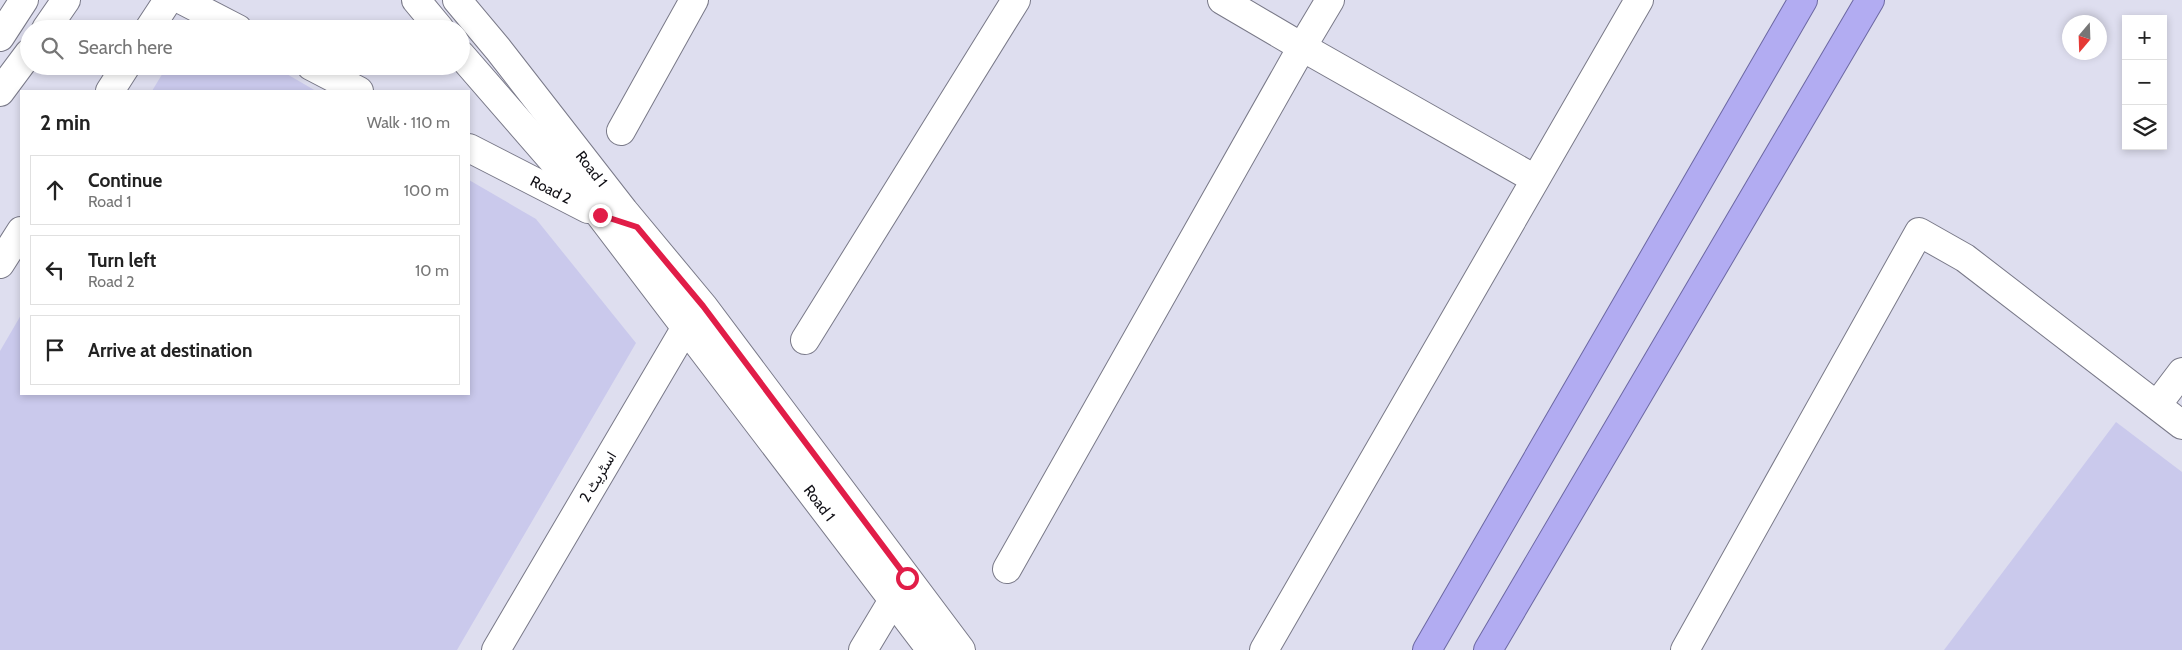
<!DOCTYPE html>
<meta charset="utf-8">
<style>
:root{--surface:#fff;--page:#f6f6f6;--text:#222;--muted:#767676;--line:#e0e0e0}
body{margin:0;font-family:Cabin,Vazirmatn,sans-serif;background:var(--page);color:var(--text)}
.controls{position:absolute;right:15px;top:15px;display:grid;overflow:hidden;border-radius:0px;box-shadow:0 2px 8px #0003}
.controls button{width:45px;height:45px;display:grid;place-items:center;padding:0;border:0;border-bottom:1px solid var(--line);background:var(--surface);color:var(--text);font:25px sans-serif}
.compass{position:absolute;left:2062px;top:15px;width:45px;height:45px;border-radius:50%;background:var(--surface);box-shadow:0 2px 8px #0003;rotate:199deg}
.stop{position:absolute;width:15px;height:15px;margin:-11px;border:4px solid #e11d48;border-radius:50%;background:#fff}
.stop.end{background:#e11d48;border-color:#fff;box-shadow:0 1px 5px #0008}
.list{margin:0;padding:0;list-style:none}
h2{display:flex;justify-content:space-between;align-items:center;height:65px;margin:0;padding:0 20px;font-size:21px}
h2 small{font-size:16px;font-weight:400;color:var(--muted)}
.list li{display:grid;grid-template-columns:32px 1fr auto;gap:15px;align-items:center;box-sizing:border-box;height:70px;margin:0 10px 10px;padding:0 10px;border:1px solid var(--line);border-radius:0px}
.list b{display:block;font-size:19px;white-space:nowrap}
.list p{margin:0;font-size:16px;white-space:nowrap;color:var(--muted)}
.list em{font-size:16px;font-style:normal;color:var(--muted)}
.icon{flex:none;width:28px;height:28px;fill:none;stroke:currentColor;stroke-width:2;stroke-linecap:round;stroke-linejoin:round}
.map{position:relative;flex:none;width:2182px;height:650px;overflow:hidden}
.search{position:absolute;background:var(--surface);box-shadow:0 2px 8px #0003;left:20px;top:20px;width:450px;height:55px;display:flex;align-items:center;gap:12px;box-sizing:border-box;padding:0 18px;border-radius:28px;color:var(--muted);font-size:19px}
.panel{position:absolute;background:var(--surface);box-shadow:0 2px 8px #0003;left:20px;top:90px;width:450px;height:305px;border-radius:0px}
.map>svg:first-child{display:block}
.green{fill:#cac9ec}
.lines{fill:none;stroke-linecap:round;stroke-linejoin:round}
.minor-casing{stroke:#797988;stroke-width:30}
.tertiary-casing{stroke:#797988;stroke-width:30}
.trunk-casing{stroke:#6c68a2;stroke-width:30}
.minor{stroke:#fff;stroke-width:28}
.tertiary{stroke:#fff;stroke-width:28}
.trunk{stroke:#b2acf2;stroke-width:28}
.route{stroke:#e11d48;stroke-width:6}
.labels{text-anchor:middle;stroke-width:4.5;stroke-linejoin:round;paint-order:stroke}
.street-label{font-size:15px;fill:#0f0e14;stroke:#fff}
</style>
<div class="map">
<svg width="2182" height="650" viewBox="0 0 2182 650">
<rect width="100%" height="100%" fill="#dedeef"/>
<g class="green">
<polygon points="167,66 273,66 316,91 152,91"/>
<polygon points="469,180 536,219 636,343 457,650 0,650 0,351 21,315 21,394 469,394"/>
<polygon points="2116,422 2182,472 2182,650 1944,650"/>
</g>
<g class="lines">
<g class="minor-casing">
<g id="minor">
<polyline points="182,0 238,29"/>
<polyline points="416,0 440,29"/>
<path id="s1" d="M457,0L498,49L624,211L703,306L961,650"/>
<polyline points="1222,0 1302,47 1330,0"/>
<polyline points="149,29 168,0"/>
<path id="s2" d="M461,55L600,215L931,650"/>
<polyline points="311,66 359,91"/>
<polyline points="110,91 126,66"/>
<polyline points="621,131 694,0"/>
<path id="s3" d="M469,148L588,209"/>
<polyline points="0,264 21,231"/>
<polyline points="805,340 1016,0"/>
<polyline points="2157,405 2182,372"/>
<polyline points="1007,569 1302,47 1535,179"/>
<polyline points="496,650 686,327 696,314"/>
<polyline points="863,650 902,585"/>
<polyline points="1264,650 1639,0"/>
<polyline points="1685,650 1919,232 1965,258 2182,425"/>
</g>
</g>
<g class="tertiary-casing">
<g id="tertiary">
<polyline points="46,29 66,0"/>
<polyline points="0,37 24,0"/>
<polyline points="0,92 29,53"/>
</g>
</g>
<g class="trunk-casing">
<g id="trunk">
<polyline points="1427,650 1803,0"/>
<polyline points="1488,650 1870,0"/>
</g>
</g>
<use href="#minor" class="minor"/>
<use href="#tertiary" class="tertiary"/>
<use href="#trunk" class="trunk"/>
</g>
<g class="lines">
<polyline class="route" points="600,215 637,227 703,306 907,578"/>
</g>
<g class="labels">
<g class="street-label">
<text dy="5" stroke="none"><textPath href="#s1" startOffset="216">Road 1</textPath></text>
<text dy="5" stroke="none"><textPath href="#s3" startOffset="92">Road 2</textPath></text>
<text transform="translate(598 477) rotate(-59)" y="5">اسٹریٹ 2</text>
<text dy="5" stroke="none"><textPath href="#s2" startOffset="574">Road 1</textPath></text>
</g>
</g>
</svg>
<div class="controls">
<button>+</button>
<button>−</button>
<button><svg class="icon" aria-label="layers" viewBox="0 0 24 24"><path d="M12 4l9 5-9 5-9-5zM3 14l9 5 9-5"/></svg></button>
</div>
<svg class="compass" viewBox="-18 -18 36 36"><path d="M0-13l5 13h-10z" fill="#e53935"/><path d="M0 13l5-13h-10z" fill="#767676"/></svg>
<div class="stop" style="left:907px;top:578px"></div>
<div class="stop end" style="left:600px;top:215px"></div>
<div class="search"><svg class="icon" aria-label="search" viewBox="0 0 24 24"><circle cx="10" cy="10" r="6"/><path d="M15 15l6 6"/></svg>Search here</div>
<section class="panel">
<h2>2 min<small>Walk · 110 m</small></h2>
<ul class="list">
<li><svg class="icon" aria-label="ahead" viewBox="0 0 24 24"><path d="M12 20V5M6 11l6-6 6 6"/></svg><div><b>Continue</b><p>Road 1</p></div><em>100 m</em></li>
<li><svg class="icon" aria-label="left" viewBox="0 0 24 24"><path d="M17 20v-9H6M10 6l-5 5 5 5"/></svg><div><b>Turn left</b><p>Road 2</p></div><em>10 m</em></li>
<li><svg class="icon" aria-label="arrive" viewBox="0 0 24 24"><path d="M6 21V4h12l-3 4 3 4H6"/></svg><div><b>Arrive at destination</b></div></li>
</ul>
</section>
</div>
